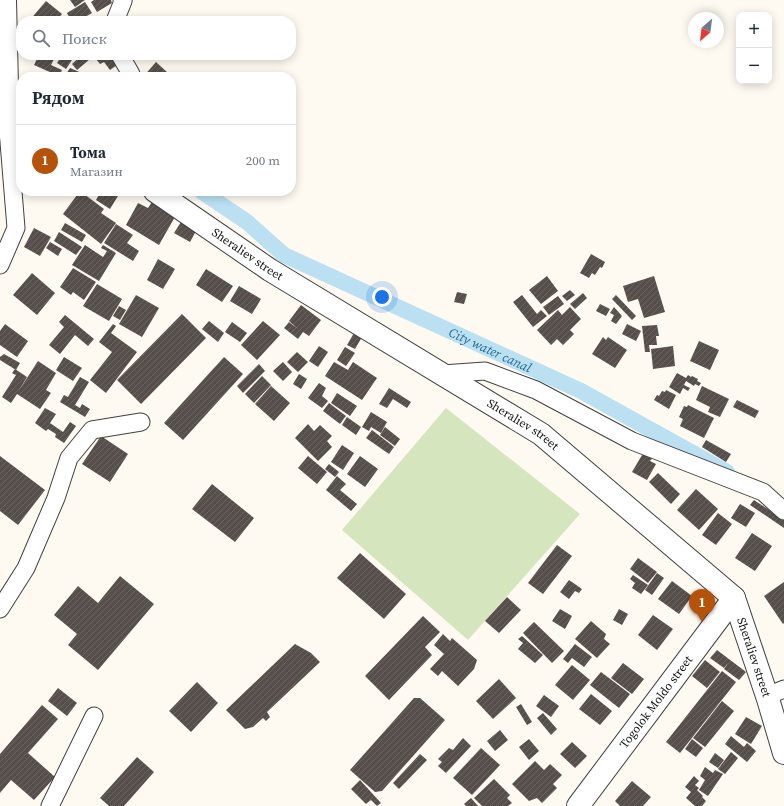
<!DOCTYPE html>
<html lang="ru">
<meta charset="utf-8">
<style>
:root{--surface:#fff;--page:#f6f6f7;--text:#1f2937;--muted:#747a83;--line:#e0e1e3;--accent:#b45309}
body{margin:0;font-family:"Source Serif 4",serif;background:var(--page);color:var(--text)}
.controls{position:absolute;right:12px;top:12px;display:grid;overflow:hidden;border-radius:8px;box-shadow:0 2px 10px #0003}
.controls button{width:36px;height:36px;display:grid;place-items:center;padding:0;border:0;border-bottom:1px solid var(--line);background:var(--surface);color:var(--text);font:20px sans-serif}
.compass{position:absolute;left:688px;top:12px;width:36px;height:36px;border-radius:50%;background:var(--surface);box-shadow:0 2px 10px #0003;rotate:208deg}
.you{position:absolute;left:382px;top:297px;width:14px;height:14px;margin:-10px;border:3px solid #fff;border-radius:50%;background:#1a73e8;box-shadow:0 0 0 6px #1a73e833}
.badge{display:grid;place-items:center;width:26px;height:26px;border-radius:50%;background:var(--accent);color:#fff;font-size:13px;font-weight:700}
.pin{position:absolute;translate:-50% -33px;filter:drop-shadow(0 1px 2px #0008)}
.pin::after{content:'';position:absolute;top:21px;width:14px;height:12px;background:inherit;clip-path:polygon(0 0,100% 0,50% 100%)}
.list{margin:0;padding:0;list-style:none}
h2{display:flex;justify-content:space-between;align-items:center;height:52px;margin:0;padding:0 16px;font-size:17px}
h2 small{font-size:13px;font-weight:400;color:var(--muted)}
.list li{display:grid;grid-template-columns:26px 1fr auto;gap:12px;align-items:center;box-sizing:border-box;height:72px;padding:0 16px;border-top:1px solid var(--line)}
.list b{display:block;font-size:15px;white-space:nowrap}
.list p{margin:0;font-size:13px;white-space:nowrap;color:var(--muted)}
.list em{font-size:13px;font-style:normal;color:var(--muted)}
.icon{flex:none;width:22px;height:22px;fill:none;stroke:currentColor;stroke-width:2;stroke-linecap:round;stroke-linejoin:round}
.map{position:relative;flex:none;width:784px;height:806px;overflow:hidden}
.search{position:absolute;background:var(--surface);box-shadow:0 2px 10px #0003;left:16px;top:16px;width:280px;height:44px;display:flex;align-items:center;gap:10px;box-sizing:border-box;padding:0 14px;border-radius:16px;color:var(--muted);font-size:15px}
.panel{position:absolute;background:var(--surface);box-shadow:0 2px 10px #0003;left:16px;top:72px;width:280px;height:124px;border-radius:16px}
.map>svg:first-child{display:block}
.park{fill:#d5e5bd}
.lines{fill:none;stroke-linecap:round;stroke-linejoin:round}
.canal{stroke:#bae0f1;stroke-width:16}
.building{fill:url(#building-hatch)}
.minor-casing{stroke:#414141;stroke-width:19}
.tertiary-casing{stroke:#414141;stroke-width:24}
.minor{stroke:#fff;stroke-width:17}
.tertiary{stroke:#fff;stroke-width:22}
.labels{text-anchor:middle;stroke-width:4;stroke-linejoin:round;paint-order:stroke}
.street-label{font-size:12px;fill:#0e0e0e;stroke:#fff}
.water-label{font-size:13px;font-style:italic;fill:#226b95;stroke:#fff}
</style>
<div class="map">
<svg width="784" height="806" viewBox="0 0 784 806">
<defs>
<pattern id="building-hatch" width="6" height="6" patternUnits="userSpaceOnUse"><rect width="6" height="6" fill="#564f4b"/><path d="M-1 1l2-2M0 6l6-6M5 7l2-2" fill="none" stroke="#696461"/></pattern>
</defs>
<rect width="100%" height="100%" fill="#fefaf1"/>
<polygon class="park" points="446,408 580,514 468,640 342,530"/>
<g class="lines">
<g class="canal">
<polyline points="0,98 21,112"/>
<path id="s1" d="M201,191L247,222L284,255L581,391L727,472"/>
</g>
</g>
<g class="building">
<polygon points="70,0 85,0 75,7"/>
<polygon points="94,0 111,0 112,3 97,12 91,2"/>
<polygon points="46,1 62,14 56,21 29,21"/>
<polygon points="85,2 92,13 78,21 71,21 67,13"/>
<polygon points="39,55 56,55 51,65 62,70 59,77 50,77 52,73 34,65"/>
<polygon points="62,55 71,55 74,57 66,69 57,63"/>
<polygon points="82,55 86,55 90,59 77,70 72,64"/>
<polygon points="93,55 113,55 120,63 110,70 104,62 100,64"/>
<polygon points="156,62 168,73 165,77 143,77"/>
<polygon points="70,68 84,74 82,77 64,77"/>
<polygon points="80,191 104,209 101,213 116,223 101,244 63,214"/>
<polygon points="101,191 121,191 110,209 96,200"/>
<polygon points="152,202 176,215 159,245 126,225 138,203 148,208"/>
<polygon points="181,222 196,231 190,242 174,233"/>
<polygon points="65,223 86,235 82,242 61,230"/>
<polygon points="116,224 133,235 127,243 139,251 133,261 104,243"/>
<polygon points="34,228 51,237 40,256 24,247"/>
<polygon points="59,232 82,247 76,255 54,241"/>
<polygon points="50,242 62,249 58,256 46,248"/>
<polygon points="85,245 103,257 107,251 101,248 103,245 116,253 99,281 72,265"/>
<polygon points="591,254 605,262 602,268 600,267 595,275 592,273 589,278 580,273"/>
<polygon points="158,259 175,269 163,289 147,280"/>
<polygon points="73,268 96,282 84,300 73,292 71,295 60,287"/>
<polygon points="206,269 233,286 222,302 196,285"/>
<polygon points="32,273 55,293 37,315 13,295"/>
<polygon points="547,276 558,291 541,304 529,290"/>
<polygon points="654,276 665,312 644,318 638,299 628,302 623,286"/>
<polygon points="97,284 122,299 109,321 83,306"/>
<polygon points="239,286 261,299 252,314 230,301"/>
<polygon points="570,290 575,295 567,301 562,296"/>
<polygon points="457,292 467,294 464,304 454,302"/>
<polygon points="583,293 587,298 575,309 570,304"/>
<polygon points="136,295 159,308 142,337 119,324"/>
<polygon points="522,295 537,314 541,310 547,316 533,327 513,302"/>
<polygon points="616,295 636,316 632,320 612,299"/>
<polygon points="558,296 564,304 549,315 543,307"/>
<polygon points="600,304 610,309 606,316 596,311"/>
<polygon points="301,305 321,320 309,336 303,332 298,339 284,328 289,322 298,329 289,321"/>
<polygon points="119,306 126,310 120,320 113,316"/>
<polygon points="570,307 581,319 570,330 574,334 563,345 557,339 551,345 537,330 558,310 562,315"/>
<polygon points="614,307 622,316 616,324 611,321 614,315 610,313"/>
<polygon points="182,314 206,338 141,404 117,380"/>
<polygon points="65,315 94,339 88,346 75,335 60,354 49,345 64,327 59,322"/>
<polygon points="209,321 224,333 218,342 202,329"/>
<polygon points="263,321 280,335 257,360 241,345"/>
<polygon points="232,322 247,333 240,342 225,332"/>
<polygon points="5,324 28,341 17,357 0,345 0,331"/>
<polygon points="113,324 116,326 111,333 137,352 106,393 90,380 112,352 99,342"/>
<polygon points="627,324 641,331 636,341 622,334"/>
<polygon points="657,325 659,336 656,336 657,345 649,345 650,352 645,352 642,326"/>
<polygon points="354,333 362,337 355,349 347,345"/>
<polygon points="603,337 606,340 608,337 627,350 615,368 592,354"/>
<polygon points="699,341 719,350 710,370 690,361"/>
<polygon points="319,346 328,352 318,367 309,361"/>
<polygon points="673,346 675,366 653,369 651,349"/>
<polygon points="345,347 355,353 346,366 337,360"/>
<polygon points="297,352 308,362 298,372 287,362"/>
<polygon points="4,354 20,363 16,370 0,360 0,357"/>
<polygon points="64,357 82,368 73,381 56,370"/>
<polygon points="224,357 243,374 183,440 164,423"/>
<polygon points="38,361 56,373 46,390 51,393 40,409 17,394 11,403 2,397 16,375 12,373 15,369 27,377 18,392"/>
<polygon points="283,362 292,372 283,381 273,371"/>
<polygon points="334,362 348,370 353,362 377,378 362,400 325,376"/>
<polygon points="259,364 265,371 243,393 237,386"/>
<polygon points="677,373 686,378 688,375 691,377 692,376 698,379 697,381 701,383 699,386 695,384 694,386 686,381 684,385 690,388 688,391 683,388 680,394 669,387"/>
<polygon points="299,374 307,379 301,389 293,384"/>
<polygon points="262,376 271,385 254,403 245,394"/>
<polygon points="80,377 89,382 75,405 80,408 82,404 90,409 85,417 60,402 64,395 68,397"/>
<polygon points="319,383 326,388 322,396 328,401 322,408 308,398"/>
<polygon points="271,386 290,403 274,421 255,404"/>
<polygon points="702,386 729,399 720,417 708,412 710,407 696,400"/>
<polygon points="389,388 411,402 407,408 393,399 387,408 379,404"/>
<polygon points="666,390 676,395 669,409 654,400 657,395 659,396 662,391 665,392"/>
<polygon points="337,393 357,406 350,416 331,403"/>
<polygon points="737,400 759,411 755,418 733,407"/>
<polygon points="329,403 346,416 340,424 323,411"/>
<polygon points="688,405 714,418 704,438 680,426 683,419 679,417 684,406 687,407"/>
<polygon points="45,408 56,414 50,423 63,432 70,422 76,426 64,443 55,437 56,434 48,429 46,431 35,423"/>
<polygon points="371,412 387,422 381,433 371,427 369,431 362,427"/>
<polygon points="347,417 361,427 356,435 342,425"/>
<polygon points="308,424 314,431 320,425 332,436 327,441 332,447 318,461 295,438"/>
<polygon points="385,427 400,439 395,446 380,435"/>
<polygon points="372,430 394,447 389,454 366,438"/>
<polygon points="101,436 128,454 110,482 82,464"/>
<polygon points="706,440 731,454 726,462 702,447"/>
<polygon points="342,445 354,453 343,470 331,462"/>
<polygon points="645,450 654,456 650,461 656,464 647,480 632,472"/>
<polygon points="0,456 45,490 18,525 0,511"/>
<polygon points="308,456 327,472 317,484 298,468"/>
<polygon points="360,456 378,469 365,487 347,474"/>
<polygon points="329,464 339,472 335,477 325,469"/>
<polygon points="658,473 680,494 671,504 649,482"/>
<polygon points="337,476 346,484 340,490 357,504 351,511 326,490"/>
<polygon points="212,484 254,518 235,542 192,509"/>
<polygon points="696,489 718,509 699,530 677,510"/>
<polygon points="754,500 784,520 784,528 750,505"/>
<polygon points="740,504 755,513 746,527 731,518"/>
<polygon points="718,513 732,524 716,545 702,535"/>
<polygon points="752,533 772,546 755,571 735,558"/>
<polygon points="557,545 572,556 543,594 528,583"/>
<polygon points="360,553 406,594 384,619 337,578"/>
<polygon points="638,558 657,572 648,583 630,569"/>
<polygon points="657,573 664,578 652,595 645,590"/>
<polygon points="633,575 648,585 641,594 632,588 635,583 630,579"/>
<polygon points="120,576 154,604 98,670 68,645 77,634 54,615 78,586 98,603"/>
<polygon points="569,580 582,589 579,593 575,591 569,599 560,592"/>
<polygon points="672,581 692,596 679,614 658,599"/>
<polygon points="784,582 784,623 783,624 764,596"/>
<polygon points="507,597 521,610 499,633 485,621"/>
<polygon points="560,609 572,616 565,629 552,621"/>
<polygon points="619,609 628,614 622,625 613,620"/>
<polygon points="653,615 673,629 657,650 638,635"/>
<polygon points="423,616 440,632 425,647 432,655 389,700 365,676"/>
<polygon points="591,621 606,634 604,639 610,644 597,658 575,639"/>
<polygon points="534,622 564,651 552,663 523,633"/>
<polygon points="443,634 450,641 452,638 477,660 474,669 458,686 442,671 438,676 430,669 444,654 434,645"/>
<polygon points="522,636 543,655 535,663 518,649 523,643 518,639"/>
<polygon points="295,644 311,653 320,662 267,712 270,717 266,721 263,718 253,727 245,729 226,710"/>
<polygon points="575,644 592,657 584,667 572,658 568,663 563,659"/>
<polygon points="717,650 746,672 739,680 724,669 728,663 724,668 710,658"/>
<polygon points="705,660 720,672 707,688 692,676"/>
<polygon points="623,663 644,679 632,694 611,678"/>
<polygon points="572,665 590,680 573,700 555,685"/>
<polygon points="722,671 736,682 680,753 666,742"/>
<polygon points="601,672 630,694 619,708 590,685"/>
<polygon points="499,679 516,698 493,719 476,701"/>
<polygon points="197,682 218,703 191,732 169,711"/>
<polygon points="58,688 77,703 67,716 48,701"/>
<polygon points="591,694 612,711 600,725 579,709"/>
<polygon points="544,695 559,706 551,717 536,706"/>
<polygon points="414,698 420,698 445,720 382,791 375,792 350,770"/>
<polygon points="722,701 734,711 705,747 693,738"/>
<polygon points="521,704 532,722 527,725 516,707"/>
<polygon points="42,705 58,719 28,753 55,777 34,800 11,780 0,793 0,754"/>
<polygon points="543,713 557,729 551,735 537,718"/>
<polygon points="746,717 762,726 751,744 735,734"/>
<polygon points="500,730 508,740 495,751 487,741"/>
<polygon points="731,736 744,747 747,743 756,751 747,762 725,744"/>
<polygon points="463,738 471,746 446,773 438,766 442,762 438,759 449,748 453,750"/>
<polygon points="529,739 539,751 529,760 519,747"/>
<polygon points="692,739 703,748 696,757 685,749"/>
<polygon points="572,742 587,756 575,768 560,754"/>
<polygon points="481,748 500,765 472,795 453,778"/>
<polygon points="731,752 738,758 725,774 718,769"/>
<polygon points="715,753 724,760 718,768 709,762"/>
<polygon points="420,754 427,760 399,789 393,783"/>
<polygon points="137,757 154,772 124,806 109,806 100,798"/>
<polygon points="535,761 544,770 550,764 562,775 553,784 557,788 542,803 537,798 529,801 512,784"/>
<polygon points="705,767 713,773 715,770 723,774 708,796 699,790 705,780 700,776"/>
<polygon points="694,776 699,781 695,785 699,788 697,790 703,796 702,797 706,801 702,806 695,806 686,798 691,792 685,787"/>
<polygon points="494,779 510,795 507,798 512,803 508,806 482,806 474,798"/>
<polygon points="360,780 381,803 377,806 371,800 366,804 351,789"/>
<polygon points="632,781 651,797 643,806 620,806 615,801"/>
<polygon points="471,798 478,806 466,806 464,804"/>
</g>
<g class="lines">
<g class="minor-casing">
<g id="minor">
<polyline points="115,21 123,1 122,0"/>
<polyline points="120,55 131,74"/>
<polyline points="0,265 16,228 8,130"/>
<polyline points="442,374 485,371 536,390 632,441 763,492 784,511"/>
<polyline points="0,609 26,568 56,498 69,458 92,430 141,422"/>
<polyline points="767,696 784,689"/>
<polyline points="50,806 94,716"/>
</g>
</g>
<g class="tertiary-casing">
<g id="tertiary">
<polyline points="5,0 8,130 21,135"/>
<path id="s2" d="M155,191L270,270L541,434L734,598L768,699L784,753"/>
<path id="s3" d="M578,806L734,598"/>
</g>
</g>
<use href="#minor" class="minor"/>
<use href="#tertiary" class="tertiary"/>
</g>
<g class="labels">
<g class="street-label">
<text dy="4" stroke="none"><textPath href="#s2" startOffset="112">Sheraliev street</textPath></text>
<text dy="4" stroke="none"><textPath href="#s2" startOffset="436">Sheraliev street</textPath></text>
<text dy="4" stroke="none"><textPath href="#s2" startOffset="772">Sheraliev street</textPath></text>
<text dy="4" stroke="none"><textPath href="#s3" startOffset="130">Togolok Moldo street</textPath></text>
</g>
<g class="water-label">
<text dy="5" stroke="none"><textPath href="#s1" startOffset="332">City water canal</textPath></text>
</g>
</g>
</svg>
<div class="controls">
<button>+</button>
<button>−</button>
</div>
<svg class="compass" viewBox="-18 -18 36 36"><path d="M0-13l5 13h-10z" fill="#e53935"/><path d="M0 13l5-13h-10z" fill="#747a83"/></svg>
<div class="you"></div>
<div class="pin badge" style="left:702px;top:622px">1</div>
<div class="search"><svg class="icon" aria-label="search" viewBox="0 0 24 24"><circle cx="10" cy="10" r="6"/><path d="M15 15l6 6"/></svg>Поиск</div>
<section class="panel">
<h2>Рядом<small></small></h2>
<ul class="list">
<li><span class="badge">1</span><div><b>Тома</b><p>Магазин</p></div><em>200 m</em></li>
</ul>
</section>
</div>
